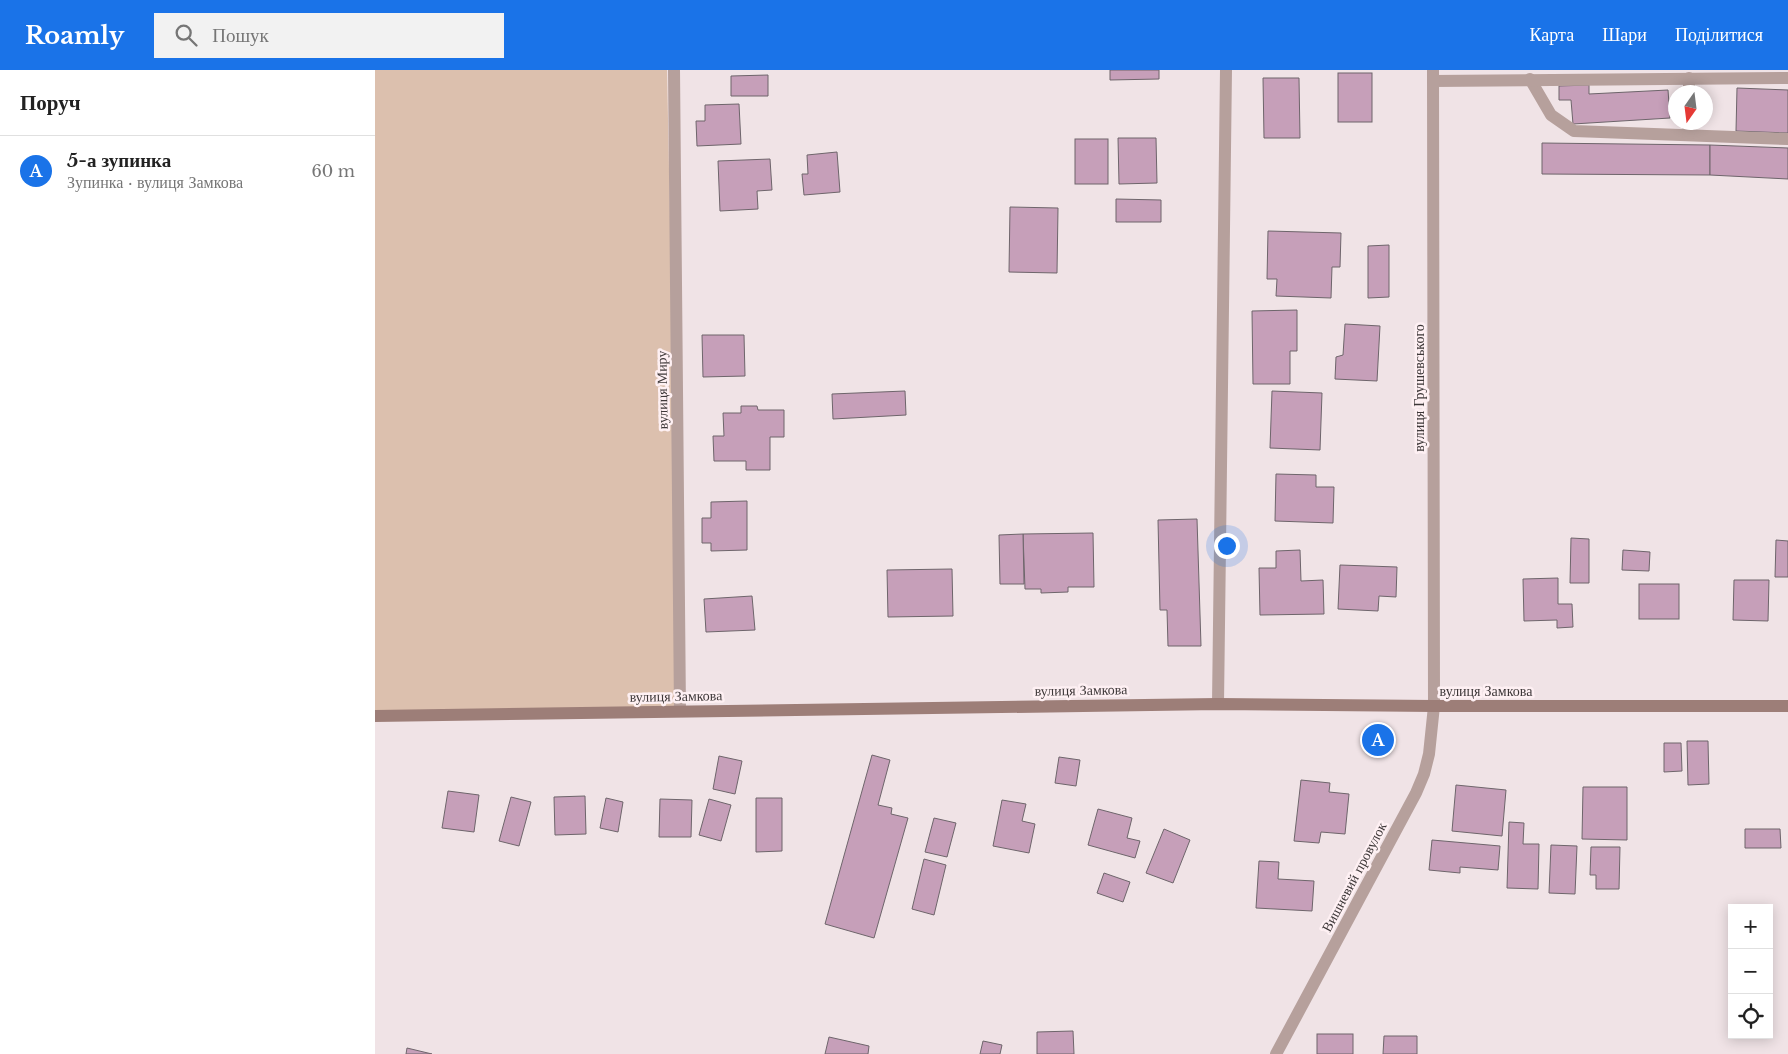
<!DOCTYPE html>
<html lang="uk">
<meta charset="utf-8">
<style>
:root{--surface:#fff;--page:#f2f2f2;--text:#222;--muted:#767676;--line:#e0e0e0;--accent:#1a73e8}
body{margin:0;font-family:"Libre Baskerville",serif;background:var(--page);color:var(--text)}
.controls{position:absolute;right:15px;bottom:15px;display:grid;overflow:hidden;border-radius:0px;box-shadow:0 2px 12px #0003}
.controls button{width:45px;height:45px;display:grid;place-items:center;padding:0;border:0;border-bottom:1px solid var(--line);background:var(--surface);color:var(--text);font:25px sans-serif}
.compass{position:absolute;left:1293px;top:15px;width:45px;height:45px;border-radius:50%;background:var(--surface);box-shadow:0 2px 12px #0003;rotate:194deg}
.you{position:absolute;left:851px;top:475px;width:18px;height:18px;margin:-12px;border:4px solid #fff;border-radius:50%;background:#1a73e8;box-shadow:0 0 0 8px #1a73e833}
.badge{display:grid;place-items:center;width:32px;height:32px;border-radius:50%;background:var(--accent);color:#fff;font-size:16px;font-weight:700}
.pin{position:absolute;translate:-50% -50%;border:2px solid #fff;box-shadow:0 1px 5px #0006}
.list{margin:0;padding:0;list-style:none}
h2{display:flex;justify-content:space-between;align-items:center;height:65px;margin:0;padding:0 20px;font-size:21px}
h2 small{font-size:16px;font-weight:400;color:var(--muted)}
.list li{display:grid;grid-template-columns:32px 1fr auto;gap:15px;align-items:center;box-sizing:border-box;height:70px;padding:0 20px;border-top:1px solid var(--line)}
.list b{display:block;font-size:19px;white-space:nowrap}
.list p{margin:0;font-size:16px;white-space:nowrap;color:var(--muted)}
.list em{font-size:16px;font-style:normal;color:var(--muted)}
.icon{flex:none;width:28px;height:28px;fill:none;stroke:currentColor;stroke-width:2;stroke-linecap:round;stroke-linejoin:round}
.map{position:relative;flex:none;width:1413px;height:984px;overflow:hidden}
header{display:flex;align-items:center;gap:30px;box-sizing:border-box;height:70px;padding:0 25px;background:var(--accent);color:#fff}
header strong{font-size:24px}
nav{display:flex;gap:28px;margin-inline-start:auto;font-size:18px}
.search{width:350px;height:45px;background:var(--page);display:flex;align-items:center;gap:12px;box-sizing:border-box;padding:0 18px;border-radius:0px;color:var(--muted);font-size:19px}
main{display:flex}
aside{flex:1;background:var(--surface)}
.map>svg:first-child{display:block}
.green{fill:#dcc0ae}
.building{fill:#c69fb9;stroke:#6e656b}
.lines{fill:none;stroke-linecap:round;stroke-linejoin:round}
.lane{stroke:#b6a09c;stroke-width:12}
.street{stroke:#b6a09c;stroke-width:12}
.secondary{stroke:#9d7e78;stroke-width:12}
.labels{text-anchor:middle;stroke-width:5;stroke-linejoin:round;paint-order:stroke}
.street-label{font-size:14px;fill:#3e3839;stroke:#fef0f3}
</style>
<header>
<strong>Roamly</strong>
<div class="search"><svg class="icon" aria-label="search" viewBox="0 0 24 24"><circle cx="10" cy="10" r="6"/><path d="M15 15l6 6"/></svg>Пошук</div>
<nav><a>Карта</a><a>Шари</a><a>Поділитися</a></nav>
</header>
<main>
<aside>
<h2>Поруч<small></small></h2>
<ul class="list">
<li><span class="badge">A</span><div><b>5-а зупинка</b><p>Зупинка · вулиця Замкова</p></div><em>60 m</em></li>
</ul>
</aside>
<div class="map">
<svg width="1413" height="984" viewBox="0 0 1413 984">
<rect width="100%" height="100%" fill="#f0e3e6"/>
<polygon class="green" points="0,0 292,0 305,641 0,646"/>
<g class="building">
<polygon points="735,0 784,0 784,9 735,10"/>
<rect x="963" y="3" width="34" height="49"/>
<polygon points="393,5 393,26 356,26 356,6"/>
<polygon points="888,8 924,8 925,68 889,68"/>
<polygon points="1214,15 1214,24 1293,20 1295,48 1198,54 1196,30 1184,30 1184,16"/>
<polygon points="1362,18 1413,20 1413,63 1361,61"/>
<polygon points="364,34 366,74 322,76 321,51 330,51 330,35"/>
<polygon points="743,68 781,68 782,113 744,114"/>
<rect x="700" y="69" width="33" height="45"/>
<polygon points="1167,73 1335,75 1335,105 1167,104"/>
<polygon points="1335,75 1413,78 1413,109 1335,105"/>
<polygon points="462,82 465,122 429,125 427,104 433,104 432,85"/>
<polygon points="395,89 397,120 382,121 383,139 345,141 343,91"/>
<polygon points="741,129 786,130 786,152 741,152"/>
<polygon points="635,137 683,138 682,203 634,202"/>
<polygon points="893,161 966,163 965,197 957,197 956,228 901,226 902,209 892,209"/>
<polygon points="1014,175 1014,227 993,228 993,176"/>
<polygon points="922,240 922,281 915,281 915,314 878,314 877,241"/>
<polygon points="970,254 1005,256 1002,311 960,309 961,287 968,285"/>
<polygon points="327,265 369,265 370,306 328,307"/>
<polygon points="530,321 531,345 458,349 457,324"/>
<polygon points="897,321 947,323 945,380 895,378"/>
<polygon points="366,336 382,336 383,340 409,340 409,367 395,367 395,400 371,400 371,391 339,391 338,366 349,366 348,343 366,343"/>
<polygon points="901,404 941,405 941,417 959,417 958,453 900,451"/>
<polygon points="372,431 372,480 336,481 336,473 327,473 327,448 336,448 336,432"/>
<polygon points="822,449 826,576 793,576 792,540 785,540 783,450"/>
<polygon points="718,463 719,517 693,517 693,522 666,523 666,519 650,519 648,464"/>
<polygon points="648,464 649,514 625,514 624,465"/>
<polygon points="1196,468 1214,469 1214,513 1195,513"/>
<polygon points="1401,470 1413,471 1413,507 1400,507"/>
<polygon points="925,480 926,511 948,510 949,544 885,545 884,498 901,498 901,481"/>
<polygon points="1248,480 1275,482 1274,501 1247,500"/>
<polygon points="965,495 1022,497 1021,527 1004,526 1003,541 963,539"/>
<polygon points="577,499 578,546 513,547 512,500"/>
<polygon points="1183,508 1183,534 1197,534 1198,557 1182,558 1182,550 1149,551 1148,509"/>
<polygon points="1359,510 1394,510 1393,551 1358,550"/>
<rect x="1264" y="514" width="40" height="35"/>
<polygon points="377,526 380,560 331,562 329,529"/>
<polygon points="1312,671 1333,671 1334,714 1313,715"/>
<polygon points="1289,673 1306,673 1307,701 1289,702"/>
<polygon points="497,685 515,690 503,735 517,738 516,744 533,748 499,868 450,854"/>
<polygon points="344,686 367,691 360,724 338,719"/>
<polygon points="684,687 705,690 701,716 680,713"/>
<polygon points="926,710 955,713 954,722 974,724 970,764 946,762 944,773 919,771"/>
<polygon points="1081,715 1131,720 1127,766 1077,761"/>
<polygon points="1208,717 1252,717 1252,770 1207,769"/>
<polygon points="73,721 104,725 99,762 67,758"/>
<polygon points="210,726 211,764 180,765 179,727"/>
<polygon points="136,727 156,732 144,776 124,771"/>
<polygon points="231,728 248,732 243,762 225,758"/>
<polygon points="381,728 407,728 407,781 381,782"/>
<polygon points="285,729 317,730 316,767 284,767"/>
<polygon points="334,729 356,735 346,771 324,765"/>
<polygon points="627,730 651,734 647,751 660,754 654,783 618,776"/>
<polygon points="723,739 757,748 752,768 765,771 760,788 713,775"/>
<polygon points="559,748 581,753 572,787 550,782"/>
<polygon points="1134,752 1149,753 1148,774 1164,774 1163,819 1132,818"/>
<polygon points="789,759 815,770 798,813 771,803"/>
<polygon points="1370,759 1405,759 1406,778 1370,778"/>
<polygon points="1057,770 1125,776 1123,800 1085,797 1085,803 1054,800"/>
<polygon points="1176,775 1202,776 1200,824 1174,823"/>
<polygon points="1216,777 1245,777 1244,819 1221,819 1221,805 1215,805"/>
<polygon points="549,789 571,795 559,845 537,839"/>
<polygon points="884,791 904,792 903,809 939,811 937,841 881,838"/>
<polygon points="729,803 755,812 748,832 722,823"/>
<polygon points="698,961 699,984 662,984 662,962"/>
<rect x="942" y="964" width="36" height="20"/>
<polygon points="1009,966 1042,966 1042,984 1008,984"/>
<polygon points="454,967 494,976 493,984 450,984"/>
<polygon points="608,971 627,975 625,984 605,984"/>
<polygon points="32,978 57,984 31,984"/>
</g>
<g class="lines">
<g class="lane">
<polyline points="1155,9 1176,45 1199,61 1413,69"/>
<polyline points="1058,11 1413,8"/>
<polyline points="1314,22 1314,8"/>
<polyline points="1313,65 1314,52"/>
</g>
<g class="street">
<polyline points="299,0 305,641"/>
<polyline points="843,634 851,0"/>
<polyline points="901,984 1041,723 1049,704 1054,684 1059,636 1058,0"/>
</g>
<polyline class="secondary" points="0,646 843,634 1059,636 1413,636"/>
</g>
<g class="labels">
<g class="street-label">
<text transform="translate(1044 318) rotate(-90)" y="5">вулиця Грушевського</text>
<text transform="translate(287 320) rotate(-91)" y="5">вулиця Миру</text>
<text transform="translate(706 620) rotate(-1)" y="5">вулиця Замкова</text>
<text x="1111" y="626">вулиця Замкова</text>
<text transform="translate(301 626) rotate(-1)" y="5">вулиця Замкова</text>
<text transform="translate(979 807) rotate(-62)" y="5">Вишневий провулок</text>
</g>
</g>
</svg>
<div class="controls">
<button>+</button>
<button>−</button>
<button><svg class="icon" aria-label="locate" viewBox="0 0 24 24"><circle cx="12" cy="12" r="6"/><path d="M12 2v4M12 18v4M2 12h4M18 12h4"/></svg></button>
</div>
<svg class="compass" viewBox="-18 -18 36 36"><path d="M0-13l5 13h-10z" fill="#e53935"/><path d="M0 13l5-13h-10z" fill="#767676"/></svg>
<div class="you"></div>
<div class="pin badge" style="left:1003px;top:670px">A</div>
</div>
</main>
